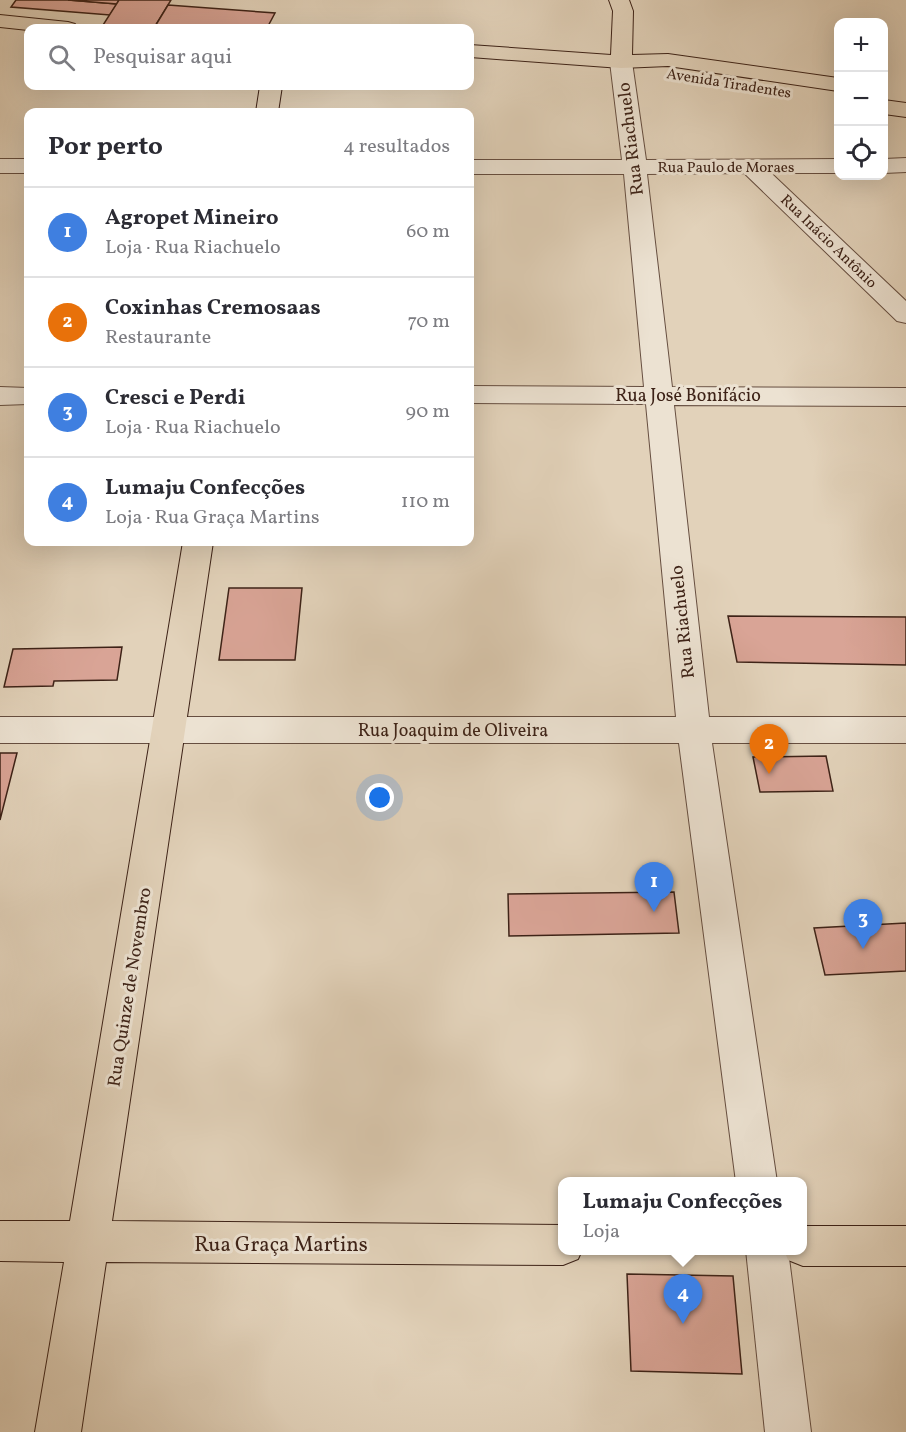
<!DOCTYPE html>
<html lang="pt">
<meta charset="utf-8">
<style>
:root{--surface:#fff;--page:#f2f2f3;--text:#2b2b33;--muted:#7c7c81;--line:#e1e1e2;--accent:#ea580c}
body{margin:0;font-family:Vollkorn,serif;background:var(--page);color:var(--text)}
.controls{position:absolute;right:18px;top:18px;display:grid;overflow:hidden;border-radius:12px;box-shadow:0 6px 24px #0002}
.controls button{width:54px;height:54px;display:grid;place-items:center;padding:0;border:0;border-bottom:2px solid var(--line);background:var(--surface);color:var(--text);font:30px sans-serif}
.you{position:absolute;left:380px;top:798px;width:21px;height:21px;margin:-15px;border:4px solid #fff;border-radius:50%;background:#1a73e8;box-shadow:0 0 0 9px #1a73e833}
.badge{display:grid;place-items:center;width:39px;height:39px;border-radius:50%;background:var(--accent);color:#fff;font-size:20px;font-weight:700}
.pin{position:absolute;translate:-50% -50px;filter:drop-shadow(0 2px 3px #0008)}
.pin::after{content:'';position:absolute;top:32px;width:21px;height:18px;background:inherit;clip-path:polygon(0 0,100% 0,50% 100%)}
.popup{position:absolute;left:558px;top:1177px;width:249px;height:78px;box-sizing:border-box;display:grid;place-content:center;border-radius:12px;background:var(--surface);filter:drop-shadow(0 2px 4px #0005);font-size:20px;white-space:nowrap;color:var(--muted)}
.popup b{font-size:22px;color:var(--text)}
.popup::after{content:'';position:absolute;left:50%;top:100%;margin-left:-12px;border:12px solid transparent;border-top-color:var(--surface)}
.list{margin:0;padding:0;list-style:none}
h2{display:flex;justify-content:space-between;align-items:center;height:78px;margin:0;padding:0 24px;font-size:26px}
h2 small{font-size:20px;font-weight:400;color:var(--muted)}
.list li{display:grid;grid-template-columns:39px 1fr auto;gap:18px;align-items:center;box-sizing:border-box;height:90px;padding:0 24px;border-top:2px solid var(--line)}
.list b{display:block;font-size:22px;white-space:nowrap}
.list p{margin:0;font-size:20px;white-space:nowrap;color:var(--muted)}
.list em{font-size:20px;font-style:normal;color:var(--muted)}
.icon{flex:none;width:33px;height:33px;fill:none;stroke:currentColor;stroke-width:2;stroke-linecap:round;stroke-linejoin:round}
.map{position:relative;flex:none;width:906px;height:1432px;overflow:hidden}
.search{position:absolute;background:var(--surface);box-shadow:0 6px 24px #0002;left:24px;top:24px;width:450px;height:66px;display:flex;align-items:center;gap:15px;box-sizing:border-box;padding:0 21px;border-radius:12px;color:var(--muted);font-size:22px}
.panel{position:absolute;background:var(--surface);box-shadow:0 6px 24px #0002;left:24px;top:108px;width:450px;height:438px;border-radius:12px}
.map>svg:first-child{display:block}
.building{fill:#d9a496;stroke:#3d2217;stroke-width:1.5}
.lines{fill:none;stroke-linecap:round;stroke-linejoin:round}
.minor-casing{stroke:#664e40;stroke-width:2}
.major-casing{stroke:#3d2217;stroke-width:2}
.minor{fill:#ece2d2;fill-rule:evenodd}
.major{fill:#e2d2ba;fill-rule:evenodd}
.labels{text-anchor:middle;stroke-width:6;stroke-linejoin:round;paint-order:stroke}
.far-street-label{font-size:15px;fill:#3d2217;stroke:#ece2d2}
.street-label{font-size:18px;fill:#3d2217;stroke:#ece2d2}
.near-street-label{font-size:21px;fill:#3d2217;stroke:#ece2d2}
</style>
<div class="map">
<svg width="906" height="1432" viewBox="0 0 906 1432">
<rect width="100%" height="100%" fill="#e2d2ba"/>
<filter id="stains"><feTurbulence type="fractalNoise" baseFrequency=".00333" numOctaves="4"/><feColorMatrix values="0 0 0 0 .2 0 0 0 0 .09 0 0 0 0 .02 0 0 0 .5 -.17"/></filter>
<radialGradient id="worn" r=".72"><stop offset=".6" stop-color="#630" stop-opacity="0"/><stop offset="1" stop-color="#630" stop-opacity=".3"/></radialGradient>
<g class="building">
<polygon points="16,0 68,0 117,4 110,15 11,7"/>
<polygon points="68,0 119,0 117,4"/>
<polygon points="119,0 171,0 154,28 103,25"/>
<polygon points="168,5 275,13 267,28 154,28"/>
<polygon points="229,588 302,588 295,660 219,660"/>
<polygon points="728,616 906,617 906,665 737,662"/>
<polygon points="122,647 117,680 54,681 53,686 4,687 13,649"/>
<polygon points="0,753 17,753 0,820"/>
<polygon points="826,756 833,791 760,792 753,757"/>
<polygon points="674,892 679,933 509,936 508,894"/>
<polygon points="906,923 906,971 825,975 814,928"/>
<polygon points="627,1274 733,1276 742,1374 631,1371"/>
</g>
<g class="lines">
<g class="minor-casing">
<g id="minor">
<polygon points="621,56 629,57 632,62 646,160 838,159 838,173 771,173 906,301 906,323 897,321 744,173 647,174 672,387 906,388 906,406 674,405 709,717 906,717 906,743 712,743 777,1182 736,1182 679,743 0,743 0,717 676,717 646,404 470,403 470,386 644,387 624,174 470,174 470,160 622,160 610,62 613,57"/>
<polygon points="906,158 906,172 884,173 884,159"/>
<rect x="0" y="159" width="28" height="14"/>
<polygon points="0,387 28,388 28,404 0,405"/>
<polygon points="746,1250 788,1250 811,1432 765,1432"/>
</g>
</g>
<g class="major-casing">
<g id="major">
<polygon points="609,0 629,0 633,11 632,55 668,54 838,78 838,91 668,66 621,68 470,57 470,45 611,55 613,11"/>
<polygon points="0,15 68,22 75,24 78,28 28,30 0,27"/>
<polygon points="260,86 282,86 278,112 256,112"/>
<polygon points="884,100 906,103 906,117 884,114"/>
<polygon points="183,542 213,542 112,1221 563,1225 563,1250 582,1250 578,1259 563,1265 106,1262 81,1432 35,1432 64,1262 0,1261 0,1221 70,1221"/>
<polygon points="803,1226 906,1226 906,1266 803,1266 788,1260 784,1250 803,1250"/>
</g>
</g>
<use href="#minor" class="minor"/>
<use href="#major" class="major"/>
</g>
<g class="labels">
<g class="far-street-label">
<text transform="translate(729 83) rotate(9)" y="5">Avenida Tiradentes</text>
<text x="726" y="172">Rua Paulo de Moraes</text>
<text transform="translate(829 241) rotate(44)" y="5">Rua Inácio Antônio</text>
</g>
<g class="street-label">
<text transform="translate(630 139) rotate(-97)" y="6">Rua Riachuelo</text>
<text x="688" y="401">Rua José Bonifácio</text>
<text transform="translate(682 622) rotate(-96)" y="6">Rua Riachuelo</text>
<text x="453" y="736">Rua Joaquim de Oliveira</text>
<text transform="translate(129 987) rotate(-81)" y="6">Rua Quinze de Novembro</text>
</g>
<g class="near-street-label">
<text x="281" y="1251">Rua Graça Martins</text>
</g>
</g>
<rect width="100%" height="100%" filter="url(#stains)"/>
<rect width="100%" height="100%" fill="url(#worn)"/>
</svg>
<div class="controls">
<button>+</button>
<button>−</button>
<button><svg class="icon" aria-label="locate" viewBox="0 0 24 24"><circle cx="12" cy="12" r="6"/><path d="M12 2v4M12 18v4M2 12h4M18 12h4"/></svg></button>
</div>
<div class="you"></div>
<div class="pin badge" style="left:654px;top:912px;background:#3f7fe0">1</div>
<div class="pin badge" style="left:769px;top:774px;background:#e8710a">2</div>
<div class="pin badge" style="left:863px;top:949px;background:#3f7fe0">3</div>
<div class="pin badge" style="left:683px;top:1324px;background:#3f7fe0">4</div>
<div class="popup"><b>Lumaju Confecções</b>Loja</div>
<div class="search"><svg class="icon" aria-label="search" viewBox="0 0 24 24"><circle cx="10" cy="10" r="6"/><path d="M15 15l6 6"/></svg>Pesquisar aqui</div>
<section class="panel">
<h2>Por perto<small>4 resultados</small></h2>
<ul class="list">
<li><span class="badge" style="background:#3f7fe0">1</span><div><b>Agropet Mineiro</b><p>Loja · Rua Riachuelo</p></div><em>60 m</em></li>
<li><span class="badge" style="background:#e8710a">2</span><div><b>Coxinhas Cremosaas</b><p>Restaurante</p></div><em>70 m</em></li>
<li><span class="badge" style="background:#3f7fe0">3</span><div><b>Cresci e Perdi</b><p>Loja · Rua Riachuelo</p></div><em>90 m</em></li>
<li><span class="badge" style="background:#3f7fe0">4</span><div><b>Lumaju Confecções</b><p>Loja · Rua Graça Martins</p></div><em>110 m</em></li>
</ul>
</section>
</div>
